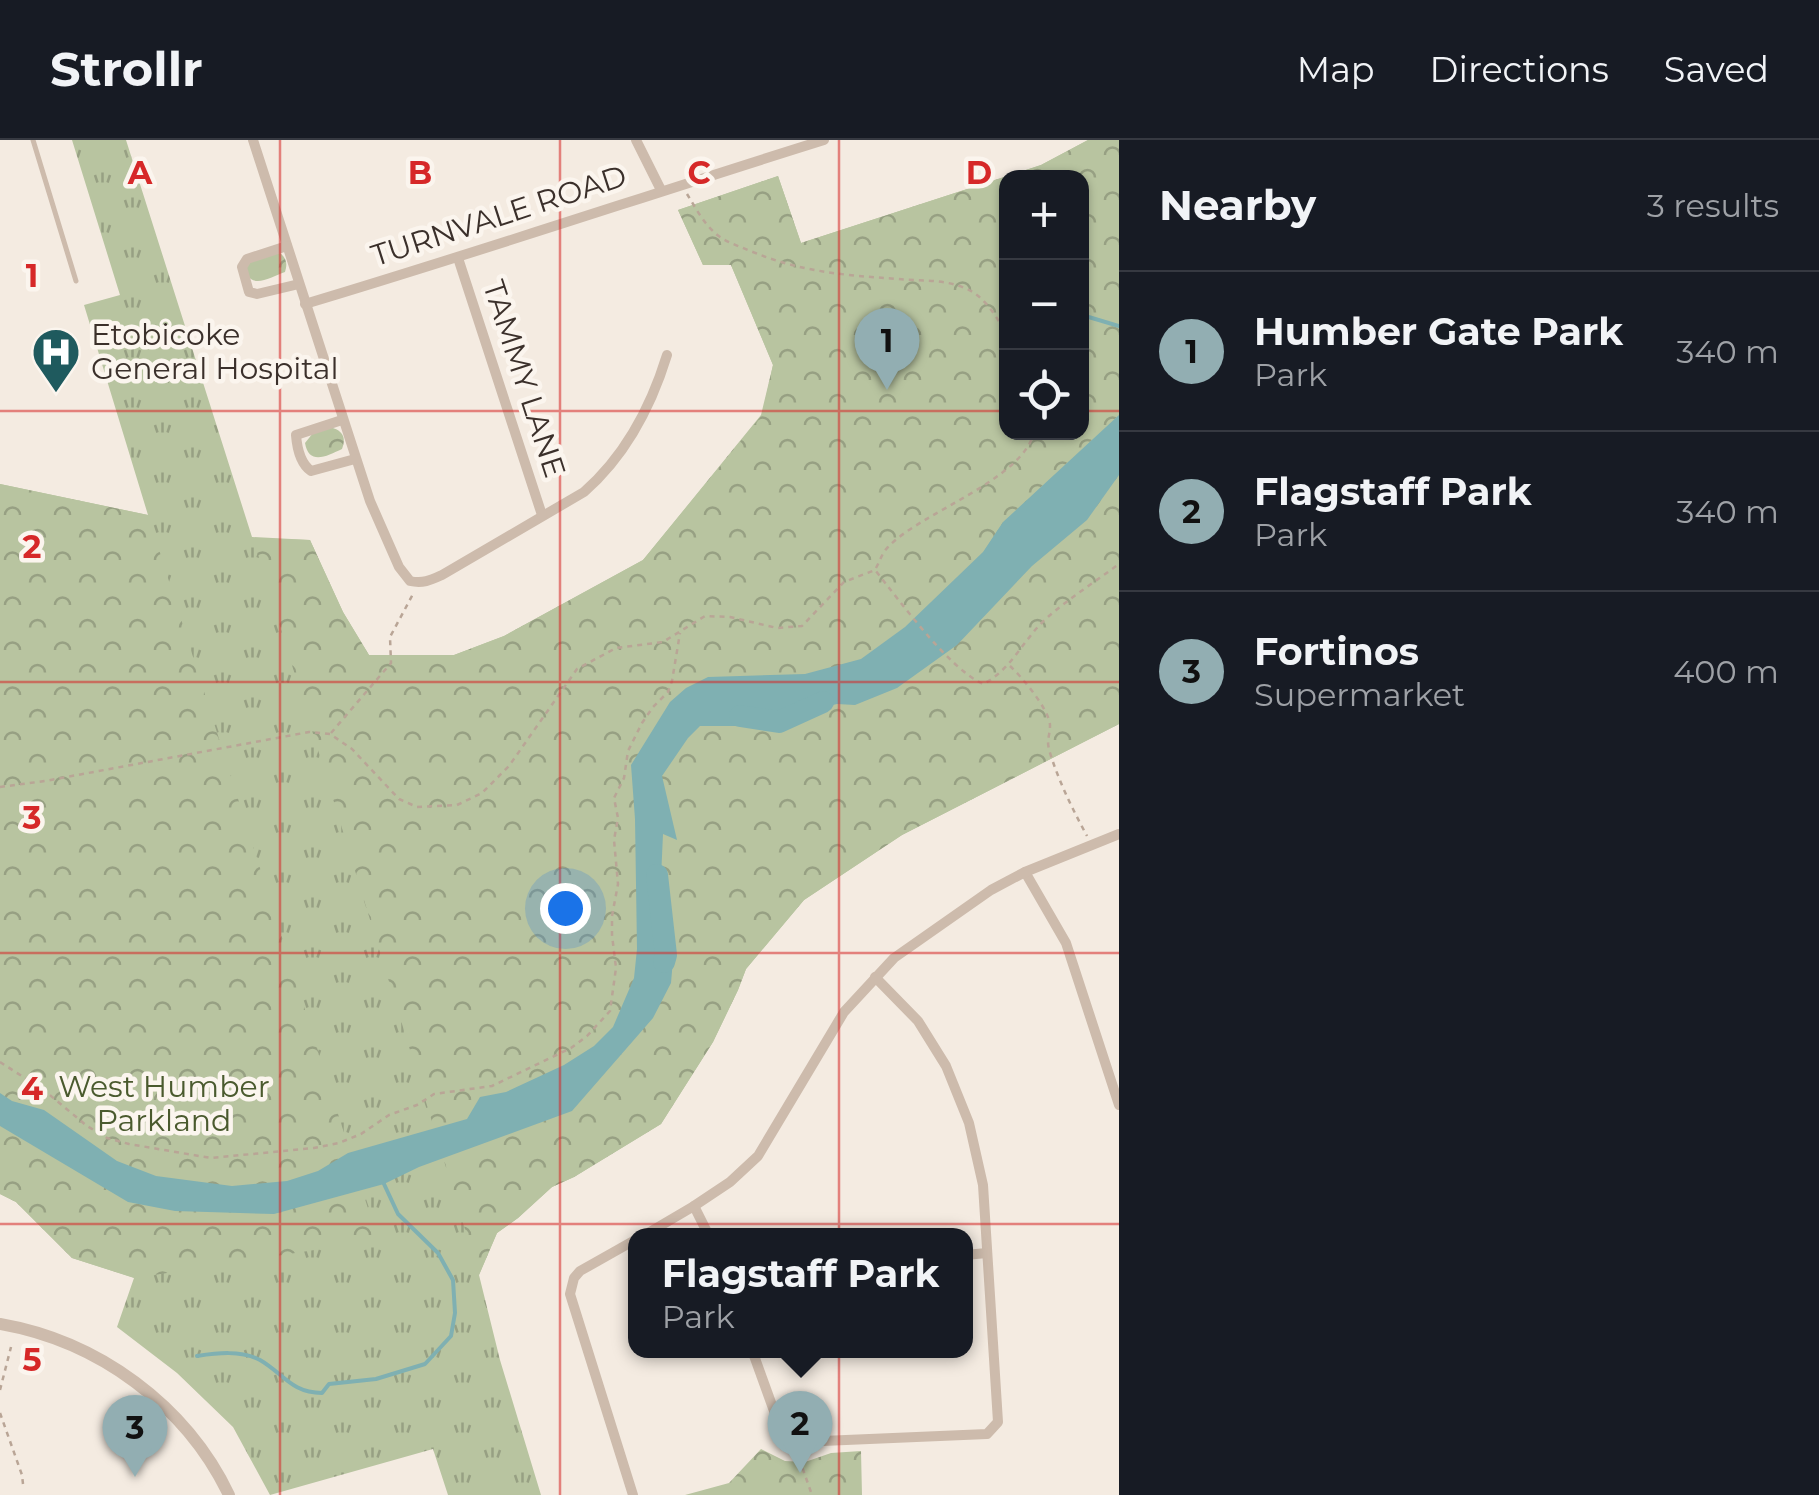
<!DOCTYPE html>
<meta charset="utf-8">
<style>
:root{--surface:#171b24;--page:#242831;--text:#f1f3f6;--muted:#9ea1a6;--line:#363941;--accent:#92aeb2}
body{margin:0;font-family:Montserrat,sans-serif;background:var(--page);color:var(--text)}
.controls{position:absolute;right:30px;top:30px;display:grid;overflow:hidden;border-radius:20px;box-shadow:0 2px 8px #0004}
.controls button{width:90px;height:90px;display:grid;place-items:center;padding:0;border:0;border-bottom:2px solid var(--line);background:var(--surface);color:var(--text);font:50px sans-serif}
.you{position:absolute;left:565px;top:768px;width:35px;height:35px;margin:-25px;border:8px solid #fff;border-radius:50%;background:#1a73e8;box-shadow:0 0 0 15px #1a73e833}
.badge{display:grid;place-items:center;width:65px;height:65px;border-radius:50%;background:var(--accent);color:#111;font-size:32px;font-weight:700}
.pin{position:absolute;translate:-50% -82px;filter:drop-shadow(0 2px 5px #0008)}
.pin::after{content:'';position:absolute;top:52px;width:35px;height:30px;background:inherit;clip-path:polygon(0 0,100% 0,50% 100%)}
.popup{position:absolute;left:628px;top:1088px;width:345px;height:130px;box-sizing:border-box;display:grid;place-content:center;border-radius:20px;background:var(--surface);filter:drop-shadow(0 2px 8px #0005);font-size:32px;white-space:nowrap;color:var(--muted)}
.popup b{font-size:38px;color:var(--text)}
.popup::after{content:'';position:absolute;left:50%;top:100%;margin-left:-20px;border:20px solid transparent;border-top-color:var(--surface)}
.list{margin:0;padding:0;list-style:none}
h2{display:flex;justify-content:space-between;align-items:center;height:130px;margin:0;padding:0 40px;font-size:42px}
h2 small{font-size:32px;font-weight:400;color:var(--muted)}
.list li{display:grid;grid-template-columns:65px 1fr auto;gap:30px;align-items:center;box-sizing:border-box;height:160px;padding:0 40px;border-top:2px solid var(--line)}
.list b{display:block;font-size:38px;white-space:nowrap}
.list p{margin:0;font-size:32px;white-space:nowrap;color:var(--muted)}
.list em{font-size:32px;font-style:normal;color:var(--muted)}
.icon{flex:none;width:55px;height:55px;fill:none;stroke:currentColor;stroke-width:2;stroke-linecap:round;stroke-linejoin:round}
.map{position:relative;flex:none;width:1119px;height:1355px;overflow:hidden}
header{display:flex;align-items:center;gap:60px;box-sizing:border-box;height:140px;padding:0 50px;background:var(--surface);border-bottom:2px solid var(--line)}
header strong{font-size:48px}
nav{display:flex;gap:55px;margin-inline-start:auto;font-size:35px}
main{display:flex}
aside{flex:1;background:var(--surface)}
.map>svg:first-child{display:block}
.grass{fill:url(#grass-tufts);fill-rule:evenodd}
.park{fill:url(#park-crowns);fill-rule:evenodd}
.water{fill:#7fb0b2}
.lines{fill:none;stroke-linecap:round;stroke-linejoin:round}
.stream{stroke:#7fb0b2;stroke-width:4}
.river{stroke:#7fb0b2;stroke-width:22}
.path{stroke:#b9a596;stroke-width:2.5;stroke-dasharray:5 5;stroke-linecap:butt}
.service{stroke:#cdbbac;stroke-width:5}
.minor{stroke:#cdbbac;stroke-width:10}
.tertiary{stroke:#cdbbac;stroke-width:12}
.grid{fill:none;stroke:#d62828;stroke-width:2.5;stroke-opacity:0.55}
.labels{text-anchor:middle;stroke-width:9;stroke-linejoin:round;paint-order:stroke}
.street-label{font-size:30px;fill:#3b302b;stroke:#fbf5ee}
.poi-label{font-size:30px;fill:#3b302b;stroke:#fbf5ee;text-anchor:start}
.park-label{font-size:30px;fill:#4a5a2e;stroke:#fbf5ee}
.grid-label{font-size:32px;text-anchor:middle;font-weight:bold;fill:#d62828;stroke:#fbf5ee;stroke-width:9;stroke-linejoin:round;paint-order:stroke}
</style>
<header>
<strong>Strollr</strong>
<nav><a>Map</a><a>Directions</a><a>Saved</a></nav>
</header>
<main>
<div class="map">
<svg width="1119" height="1355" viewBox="0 0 1119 1355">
<defs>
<pattern id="grass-tufts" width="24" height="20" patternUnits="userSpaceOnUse" patternTransform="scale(2.5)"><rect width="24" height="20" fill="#b8c4a0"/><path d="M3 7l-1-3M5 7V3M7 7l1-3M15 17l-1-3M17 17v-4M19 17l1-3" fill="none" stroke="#97a083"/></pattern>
<pattern id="park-crowns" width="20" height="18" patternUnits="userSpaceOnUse" patternTransform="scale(2.5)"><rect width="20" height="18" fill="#b8c4a0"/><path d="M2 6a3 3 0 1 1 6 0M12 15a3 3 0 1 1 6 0" fill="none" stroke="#97a083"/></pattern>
</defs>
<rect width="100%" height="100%" fill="#f4ebe1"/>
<path class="grass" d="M72,0H126L252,397L310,400L343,472L369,515H454L504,496L643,420L761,275L773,225L731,125H703L678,70L778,36L801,103L1041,25L1088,0H1119V584L902,695L804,760L746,829L738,850L713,902L661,984L574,1037L552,1047L518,1078L497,1093L479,1135L500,1220L541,1355H448L433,1309L270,1355L233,1287L177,1233L117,1187L134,1138L72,1118L16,1062L0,1054V344L148,375L84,165L120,155ZM1006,38H1082V292H1006Z"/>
<g class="park">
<path d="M1088,0H1119V275L1003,382L984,412L905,487L861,519L806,535L855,565L1032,426L1087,380L1119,335V584L902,695L804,760L746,829L738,850L713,902L661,984L574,1037L552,1047L518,1078L497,1093L479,1135L253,398L310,400L343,472L369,515H454L504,496L643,420L762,275L773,225L731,125H703L678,70L778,36L801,103L1041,25ZM1006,38H1082V292H1006Z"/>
<path d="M278,111C286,118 288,122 285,132C269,138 249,151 245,127L253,116Z"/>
<path d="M328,287C342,289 347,297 342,309C327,316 309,326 305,303L313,293Z"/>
<polygon points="0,344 148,375 378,1100 135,1138 72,1118 16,1062 0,1054"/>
<polygon points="761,1309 785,1321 805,1322 831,1313 861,1311 862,1355 685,1355 729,1343"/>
</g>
<polygon class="water" points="1119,275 1119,335 1087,380 1032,426 957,505 897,548 855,565 837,564 745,586 700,586 688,598 662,636 677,700 663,694 659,782 662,792 674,808 671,843 653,878 572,971 419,1027 384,1044 274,1074 175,1071 128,1062 0,986 0,953 12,961 44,970 117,1021 156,1036 232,1046 287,1041 318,1031 348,1013 467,979 480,957 506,952 564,925 594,906 613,887 634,838 637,809 635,679 631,625 670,562 686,548 708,537 805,534 861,519 905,487 983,412 1003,382"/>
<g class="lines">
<g class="stream">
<polyline points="1082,175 1119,186"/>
<path d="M197,1216C217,1213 241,1210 260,1220C283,1233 291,1253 322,1253L329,1244L376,1239L425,1224L451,1196L455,1173L453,1140L438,1113L398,1074L384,1044"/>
</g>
<g class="river">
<polyline points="740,576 779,582 823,562"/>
<polyline points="657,735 666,815 664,822"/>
</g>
<g class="path">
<path d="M687,54C695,67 703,82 714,92C723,101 736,105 748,110C800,132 842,135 898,139C920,141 946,139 967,149C985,157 997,177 1006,194"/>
<path d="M876,428C880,421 882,413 888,407C921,372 1023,340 1034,292"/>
<path d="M1010,526C1021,536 1049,569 1050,585C1050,599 1045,598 1051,616C1060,644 1073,670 1087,696"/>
<polyline points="331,593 391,523 390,497 413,454"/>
<path d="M0,647L45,641L309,592L330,594L352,609L399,659L417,667L457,665L482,653L509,626L577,529L616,508L663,502L705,476L730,477L777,488L802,486L844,442L875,430C900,461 948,528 983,544C1013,529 1024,497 1049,476C1070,458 1096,441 1119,424"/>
<polyline points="0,922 45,951 87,986 107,998 129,1004 211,1018 314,1008 339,1003 361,994 389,975 417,965 434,954 492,946 571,908 587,896 610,871 616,828 612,795 612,776 618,744 614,700 618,678 614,658 624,638 628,611 642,583 653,567 668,552 672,541 680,493"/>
<polyline points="0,1250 11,1207"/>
<polyline points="0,1273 22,1335 23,1344"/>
<polyline points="793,1311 800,1321 812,1355"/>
</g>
<polyline class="service" points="33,0 76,141"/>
<g class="minor">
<path d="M253,0L370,361L399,427L410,441C423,444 431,440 442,435L584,352C625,316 651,267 667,215"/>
<polyline points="636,0 661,50"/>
<polyline points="287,106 247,119 242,127 249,152 257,154 299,144"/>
<polyline points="458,118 542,375"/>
<path d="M305,164C479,112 651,54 824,0"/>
<path d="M342,280L296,295C297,308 300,323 311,331L355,319"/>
<polyline points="1025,732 1066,803 1119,965"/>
<polyline points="694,1066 709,1096"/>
<polyline points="643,1096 694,1066 730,1042 758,1016 844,872 894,818 991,750 1025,732 1119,694"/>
<polyline points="965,1115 987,1113"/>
<polyline points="752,1210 782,1293 799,1302 987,1294 998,1282 983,1045 969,983 946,926 918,881 875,837"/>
<polyline points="633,1355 570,1154 574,1138 580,1131 635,1100"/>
</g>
<path class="tertiary" d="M0,1184C98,1201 186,1265 229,1355"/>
</g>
<path class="grid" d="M280,0V1355M560,0V1355M839,0V1355M0,271H1006M1082,271H1119M0,542H1119M0,813H1119M0,1084H1119"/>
<defs>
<g id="hospital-pin" transform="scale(2.5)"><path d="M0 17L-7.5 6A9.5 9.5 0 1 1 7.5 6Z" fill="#1f5a5e" stroke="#fbf5ee"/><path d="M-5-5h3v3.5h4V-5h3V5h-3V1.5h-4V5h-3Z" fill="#fff"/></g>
</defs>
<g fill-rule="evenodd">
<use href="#hospital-pin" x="56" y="212"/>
</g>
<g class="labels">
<g class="street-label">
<text transform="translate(499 76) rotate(-18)" y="10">TURNVALE ROAD</text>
<text transform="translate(524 239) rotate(72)" y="10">TAMMY LANE</text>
</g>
<g class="poi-label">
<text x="91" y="205">Etobicoke<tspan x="91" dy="34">General Hospital</tspan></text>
</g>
<g class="park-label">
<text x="164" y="957">West Humber<tspan x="164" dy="34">Parkland</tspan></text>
</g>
</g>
<g class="grid-label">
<text x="140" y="44">A</text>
<text x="420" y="44">B</text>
<text x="699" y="44">C</text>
<text x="979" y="44">D</text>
<text x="32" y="147">1</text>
<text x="32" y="418">2</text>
<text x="32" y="689">3</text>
<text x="32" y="960">4</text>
<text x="32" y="1231">5</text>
</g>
</svg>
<div class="controls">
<button>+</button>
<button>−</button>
<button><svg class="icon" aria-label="locate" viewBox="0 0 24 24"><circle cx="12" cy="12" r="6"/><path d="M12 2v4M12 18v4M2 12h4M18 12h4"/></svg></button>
</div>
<div class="you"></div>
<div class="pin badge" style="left:887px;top:250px">1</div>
<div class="pin badge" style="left:800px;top:1333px">2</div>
<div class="popup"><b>Flagstaff Park</b>Park</div>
<div class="pin badge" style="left:135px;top:1337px">3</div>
</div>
<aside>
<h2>Nearby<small>3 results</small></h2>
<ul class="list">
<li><span class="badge">1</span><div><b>Humber Gate Park</b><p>Park</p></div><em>340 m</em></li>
<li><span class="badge">2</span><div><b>Flagstaff Park</b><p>Park</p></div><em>340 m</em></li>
<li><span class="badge">3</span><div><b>Fortinos</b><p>Supermarket</p></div><em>400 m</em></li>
</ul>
</aside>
</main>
